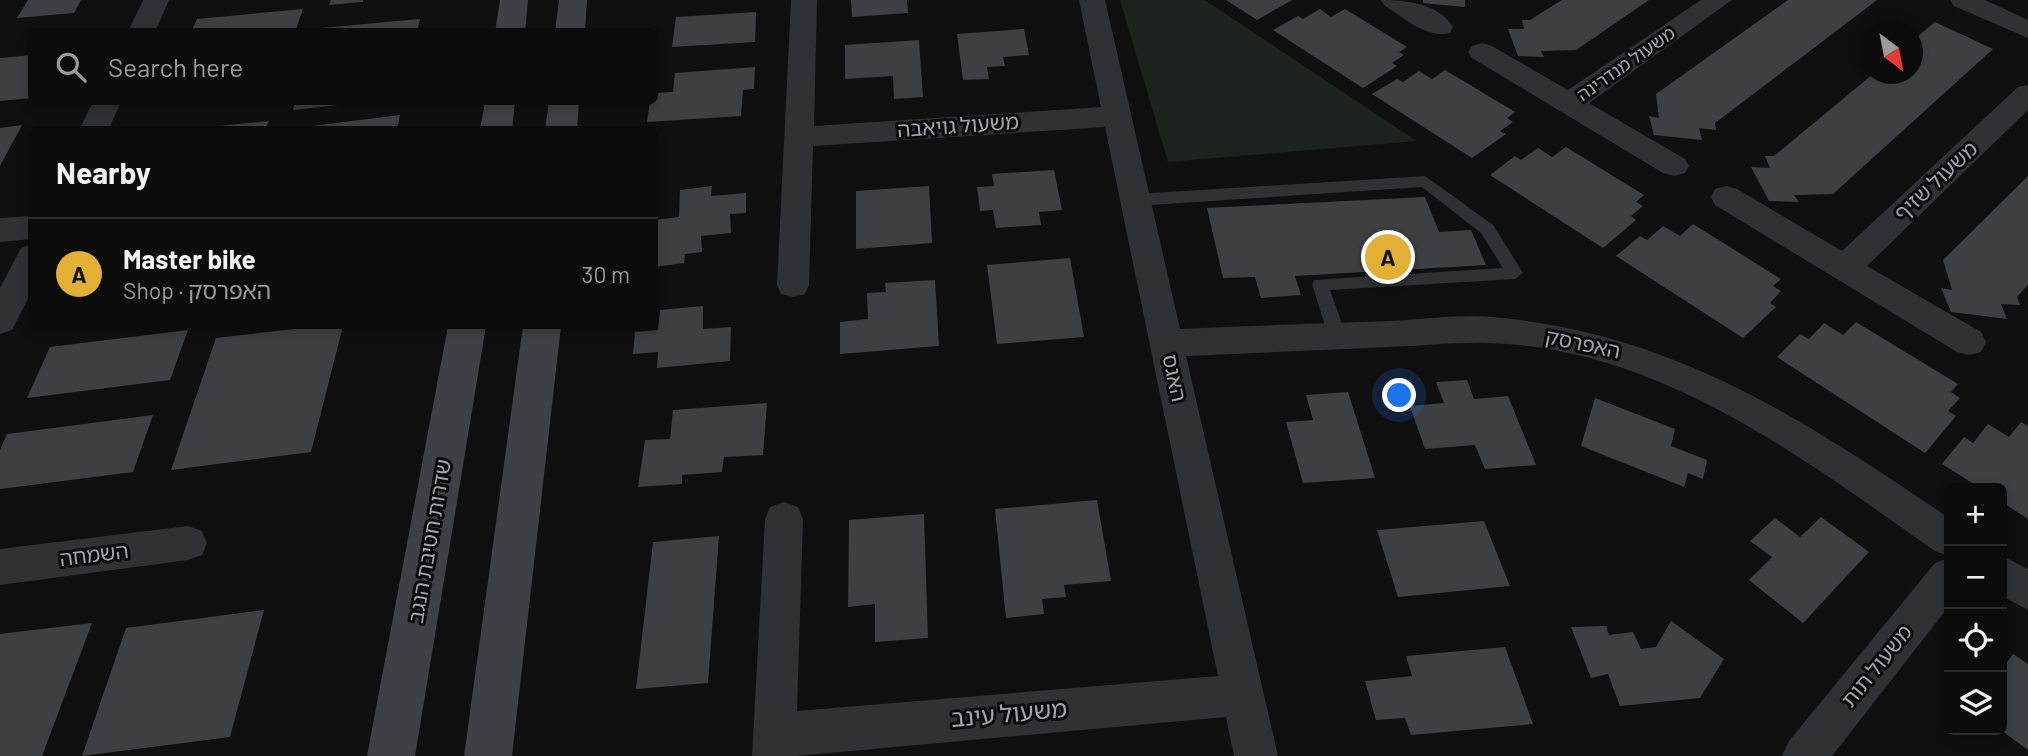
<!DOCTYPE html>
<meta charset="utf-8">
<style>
:root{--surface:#0b0b0c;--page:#19191a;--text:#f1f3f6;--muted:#9a9b9d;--line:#2b2b2d;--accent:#e3af35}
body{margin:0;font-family:Barlow,"Noto Sans Hebrew",sans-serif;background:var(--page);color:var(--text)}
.controls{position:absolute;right:21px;bottom:21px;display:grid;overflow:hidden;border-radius:10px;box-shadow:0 4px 10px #0003}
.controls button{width:63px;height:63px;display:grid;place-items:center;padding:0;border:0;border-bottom:2px solid var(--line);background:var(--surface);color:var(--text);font:35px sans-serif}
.compass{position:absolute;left:1860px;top:21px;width:63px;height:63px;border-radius:50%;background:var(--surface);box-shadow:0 4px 10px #0003;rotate:148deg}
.you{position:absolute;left:1400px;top:396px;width:24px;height:24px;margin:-18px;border:5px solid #fff;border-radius:50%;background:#1a73e8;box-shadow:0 0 0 10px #1a73e833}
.badge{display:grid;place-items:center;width:46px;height:46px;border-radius:50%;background:var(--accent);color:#111;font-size:23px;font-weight:700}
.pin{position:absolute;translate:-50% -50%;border:4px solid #fff;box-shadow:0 2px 7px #0006}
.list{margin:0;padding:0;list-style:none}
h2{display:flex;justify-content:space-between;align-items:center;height:91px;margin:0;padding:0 28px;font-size:30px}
h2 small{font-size:23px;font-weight:400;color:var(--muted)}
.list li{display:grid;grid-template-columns:46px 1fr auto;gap:21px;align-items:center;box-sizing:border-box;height:112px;padding:0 28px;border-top:2px solid var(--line)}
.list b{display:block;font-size:26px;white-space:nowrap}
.list p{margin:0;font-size:23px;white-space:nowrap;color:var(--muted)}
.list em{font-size:23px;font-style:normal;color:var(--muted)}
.icon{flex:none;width:38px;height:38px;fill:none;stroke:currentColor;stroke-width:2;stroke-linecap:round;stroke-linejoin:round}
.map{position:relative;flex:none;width:2028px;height:756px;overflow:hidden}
.search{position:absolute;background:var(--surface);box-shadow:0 4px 10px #0003;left:28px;top:28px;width:630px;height:77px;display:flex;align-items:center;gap:18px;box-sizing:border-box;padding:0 24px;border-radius:10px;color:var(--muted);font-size:26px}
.panel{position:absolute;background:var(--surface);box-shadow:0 4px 10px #0003;left:28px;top:126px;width:630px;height:203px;border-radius:10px}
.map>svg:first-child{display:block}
.green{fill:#1c231d}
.building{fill:#3e3f43}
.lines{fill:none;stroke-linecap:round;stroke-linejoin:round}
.lane{fill:#303135;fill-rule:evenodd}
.street{fill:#303135;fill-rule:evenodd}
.secondary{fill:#3f4045;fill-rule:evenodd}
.labels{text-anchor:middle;stroke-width:6;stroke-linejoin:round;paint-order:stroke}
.far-street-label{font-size:18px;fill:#a1a5b0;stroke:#0a0a0b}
.street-label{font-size:21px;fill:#a1a5b0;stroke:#0a0a0b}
.near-street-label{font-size:24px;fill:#a1a5b0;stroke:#0a0a0b}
</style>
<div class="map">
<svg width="2028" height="756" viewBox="0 0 2028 756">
<rect width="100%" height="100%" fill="#0f0f10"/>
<polygon class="green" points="1120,0 1205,0 1417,141 1168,162"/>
<g class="building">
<polygon points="28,0 81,0 74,13 17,18"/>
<polygon points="331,0 363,0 363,2 329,5"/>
<polygon points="851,0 907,0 908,13 852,17"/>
<polygon points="1226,0 1292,0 1257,20"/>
<polygon points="1423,0 1465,0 1465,7 1423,3"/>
<polygon points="1562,0 1649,0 1576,50 1541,51 1544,57 1518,56 1508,29 1524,29 1522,20 1530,20"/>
<polygon points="1788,0 1877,0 1715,123 1716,130 1699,128 1702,140 1654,135 1649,116 1659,118 1656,94"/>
<polygon points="303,9 295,32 191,32 197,19"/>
<polygon points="1320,9 1331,17 1345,9 1407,47 1399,52 1404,55 1392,63 1397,66 1363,88 1273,30 1298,16 1303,19"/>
<polygon points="756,12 755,42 672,47 676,17"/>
<polygon points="420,19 417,32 320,32 321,28"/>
<polygon points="1935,22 1993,49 1833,194 1794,195 1799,202 1769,201 1751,167 1770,168 1765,156 1774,156 1873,74 1912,74 1912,41"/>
<polygon points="1024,29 1029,55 1003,57 1005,66 987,67 989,79 963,80 957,34"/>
<polygon points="919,40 923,97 894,99 893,76 845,79 845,45"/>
<polygon points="32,55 32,98 0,101 0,58"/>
<polygon points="755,67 754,89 743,90 741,116 647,122 650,102 654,102 654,93 673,92 675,73"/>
<polygon points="1445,70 1515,112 1507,118 1513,122 1500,131 1506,134 1472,158 1372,94 1397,79 1403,82 1419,71 1432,79"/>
<polygon points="295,102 356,102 357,103 293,110"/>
<polygon points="400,115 397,130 296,130 296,128"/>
<polygon points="269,121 265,130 199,130 199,128"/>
<polygon points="22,125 0,166 0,128"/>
<polygon points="1566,147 1644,195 1636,202 1643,206 1631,216 1636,220 1603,248 1490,175 1515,156 1521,160 1538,148 1552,157"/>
<polygon points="1054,170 1062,210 1039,212 1041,225 996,228 993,210 980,211 977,187 994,186 992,174"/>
<polygon points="2028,176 2028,285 2017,297 2020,305 2001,304 2007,319 1951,312 1941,288 1952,290 1943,260"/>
<polygon points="712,186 711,196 746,193 746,213 730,214 731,233 701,236 702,252 685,254 684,263 654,267 654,220 679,217 680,190"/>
<polygon points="929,186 932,243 856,249 856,191"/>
<polygon points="1425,197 1439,232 1471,230 1486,265 1295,276 1301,295 1261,298 1255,277 1223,278 1207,208"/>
<polygon points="1693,224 1781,279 1773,286 1781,291 1770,303 1776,307 1743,338 1616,256 1640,236 1647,240 1663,226 1680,236"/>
<polygon points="1070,258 1084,337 997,344 987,265"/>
<polygon points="935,280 939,346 840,354 840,322 868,319 867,293 886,292 885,283"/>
<polygon points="703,306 703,329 731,327 730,361 657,368 658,352 633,354 635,332 658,330 660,310"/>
<polygon points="1856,322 1958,384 1951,392 1960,398 1948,411 1956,416 1925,453 1777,357 1800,334 1809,339 1824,323 1843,335"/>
<polygon points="320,326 343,326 311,452 171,470 216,338"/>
<polygon points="188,330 170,380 27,398 50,347"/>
<polygon points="1467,380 1474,399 1508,396 1536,465 1485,469 1475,445 1425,449 1410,406 1444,403 1436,382"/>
<polygon points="1348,392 1375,478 1303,483 1286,422 1313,420 1306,395"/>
<polygon points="1595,398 1675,429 1671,446 1707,460 1703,479 1688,473 1684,487 1581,446"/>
<polygon points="767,403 763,455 724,457 722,472 682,475 682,484 638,487 645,440 670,439 673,410"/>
<polygon points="153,415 133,472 0,489 0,450 7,434"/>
<polygon points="2021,422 2028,426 2028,519 2002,502 2002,488 1980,488 1942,464 1964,437 1973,443 1988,424 2009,437"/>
<polygon points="1097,500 1111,581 1064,585 1066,597 1042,599 1044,614 1006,618 995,509"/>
<polygon points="924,514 928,638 875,642 875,604 848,607 849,520"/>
<polygon points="1821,517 1869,552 1803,623 1749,580 1772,557 1750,541 1775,518 1800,537"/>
<polygon points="1484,521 1510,586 1398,597 1377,530"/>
<polygon points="719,536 708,683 636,689 653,542"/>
<polygon points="264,610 230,737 82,756 126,628"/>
<polygon points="1671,621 1724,659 1700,698 1620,706 1608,674 1591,678 1571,627 1606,626 1609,635 1633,632 1641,649 1656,647"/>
<polygon points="92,623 42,756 0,756 0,634"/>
<polygon points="1505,647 1533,724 1411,735 1405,718 1376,720 1365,681 1412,676 1406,656"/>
<polygon points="2013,654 2028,664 2028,750 2002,731 2002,669"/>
</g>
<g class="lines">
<polygon class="lane" points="1425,176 1493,225 1523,273 1515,279 1330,290 1346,335 1337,342 1328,335 1312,284 1314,280 1503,268 1481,233 1422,187 1136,206 1128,200 1136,194"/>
<g class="street">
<polygon points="143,0 169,0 155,32 128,32"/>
<path d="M791,0H817L814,126L1101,107L1079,0H1105L1180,329C1251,326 1322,323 1393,321C1426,319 1461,314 1494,317C1675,334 1803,419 1949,518V556L1935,551C1802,458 1660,348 1489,343C1456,342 1422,346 1388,347C1321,350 1254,353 1186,356L1278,756H1234L1226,717L796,756H752L765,519L770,507L784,502L798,507L803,519L797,711L1218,676L1105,127L813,146L809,285L805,294L793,297L781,294L777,285Z"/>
<path d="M1381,0C1406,0 1438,3 1453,27L1450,33C1427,39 1403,17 1385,6Z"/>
<polygon points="1701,0 1732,0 1589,103 1685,159 1689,166 1685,173 1674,176 1663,173 1472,58 1468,52 1472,46 1482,43 1492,46 1568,90"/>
<polygon points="1950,0 1985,0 2028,20 2028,38 1954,6"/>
<polygon points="2028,85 2028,110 1867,266 1981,332 1986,342 1981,352 1969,355 1957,352 1715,205 1711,197 1715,189 1726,186 1737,189 1842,251 2018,87"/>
<polygon points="93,102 121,102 108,130 79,130"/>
<polygon points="32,216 32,239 0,242 0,218"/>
<polygon points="32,244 32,291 12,330 0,334 0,288 21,248"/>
<polygon points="188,526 202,531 207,543 202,555 188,560 0,585 0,549"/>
<polygon points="2002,556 2028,569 2028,610 2002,596"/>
<polygon points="1949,558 1949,606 1832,756 1782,756 1789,741 1935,563"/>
</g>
<g class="secondary">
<polygon points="500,0 528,0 525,32 495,32"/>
<polygon points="559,0 587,0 585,32 555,32"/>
<polygon points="485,102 515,102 512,130 480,130"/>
<polygon points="549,102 579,102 577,130 545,130"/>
<polygon points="448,326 486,326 415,756 367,756"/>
<polygon points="523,326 561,326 512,756 464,756"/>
</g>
</g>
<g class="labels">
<g class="far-street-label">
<text transform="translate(1626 64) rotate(-35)" y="6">משעול מנדרינה</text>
</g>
<g class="street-label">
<text transform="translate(958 126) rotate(-4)" y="7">משעול גויאבה</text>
<text transform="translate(1936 181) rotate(-43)" y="7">משעול שזיף</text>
<text transform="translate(1583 344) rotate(12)" y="7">האפרסק</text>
<text transform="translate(1174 378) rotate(78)" y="7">האגס</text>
<text transform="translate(430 541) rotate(-80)" y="7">שדרות חטיבת הנגב</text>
<text transform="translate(94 555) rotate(-7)" y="7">השמחה</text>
<text transform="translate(1877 666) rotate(-51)" y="7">משעול תות</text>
</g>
<g class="near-street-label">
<text transform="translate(1009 714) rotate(-5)" y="8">משעול עינב</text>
</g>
</g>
</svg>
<div class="controls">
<button>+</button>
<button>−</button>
<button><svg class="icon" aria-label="locate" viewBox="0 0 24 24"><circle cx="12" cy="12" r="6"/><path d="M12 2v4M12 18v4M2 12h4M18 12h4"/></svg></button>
<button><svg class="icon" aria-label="layers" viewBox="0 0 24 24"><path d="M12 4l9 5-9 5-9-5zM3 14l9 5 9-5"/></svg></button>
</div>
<svg class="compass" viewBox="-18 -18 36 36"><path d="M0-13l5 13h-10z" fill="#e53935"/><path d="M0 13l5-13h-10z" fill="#9a9b9d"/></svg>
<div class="you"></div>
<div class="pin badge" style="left:1388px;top:257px">A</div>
<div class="search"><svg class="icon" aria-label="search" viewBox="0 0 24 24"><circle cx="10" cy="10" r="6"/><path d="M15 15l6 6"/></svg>Search here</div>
<section class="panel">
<h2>Nearby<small></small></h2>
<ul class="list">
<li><span class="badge">A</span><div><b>Master bike</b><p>Shop · האפרסק</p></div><em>30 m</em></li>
</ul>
</section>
</div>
